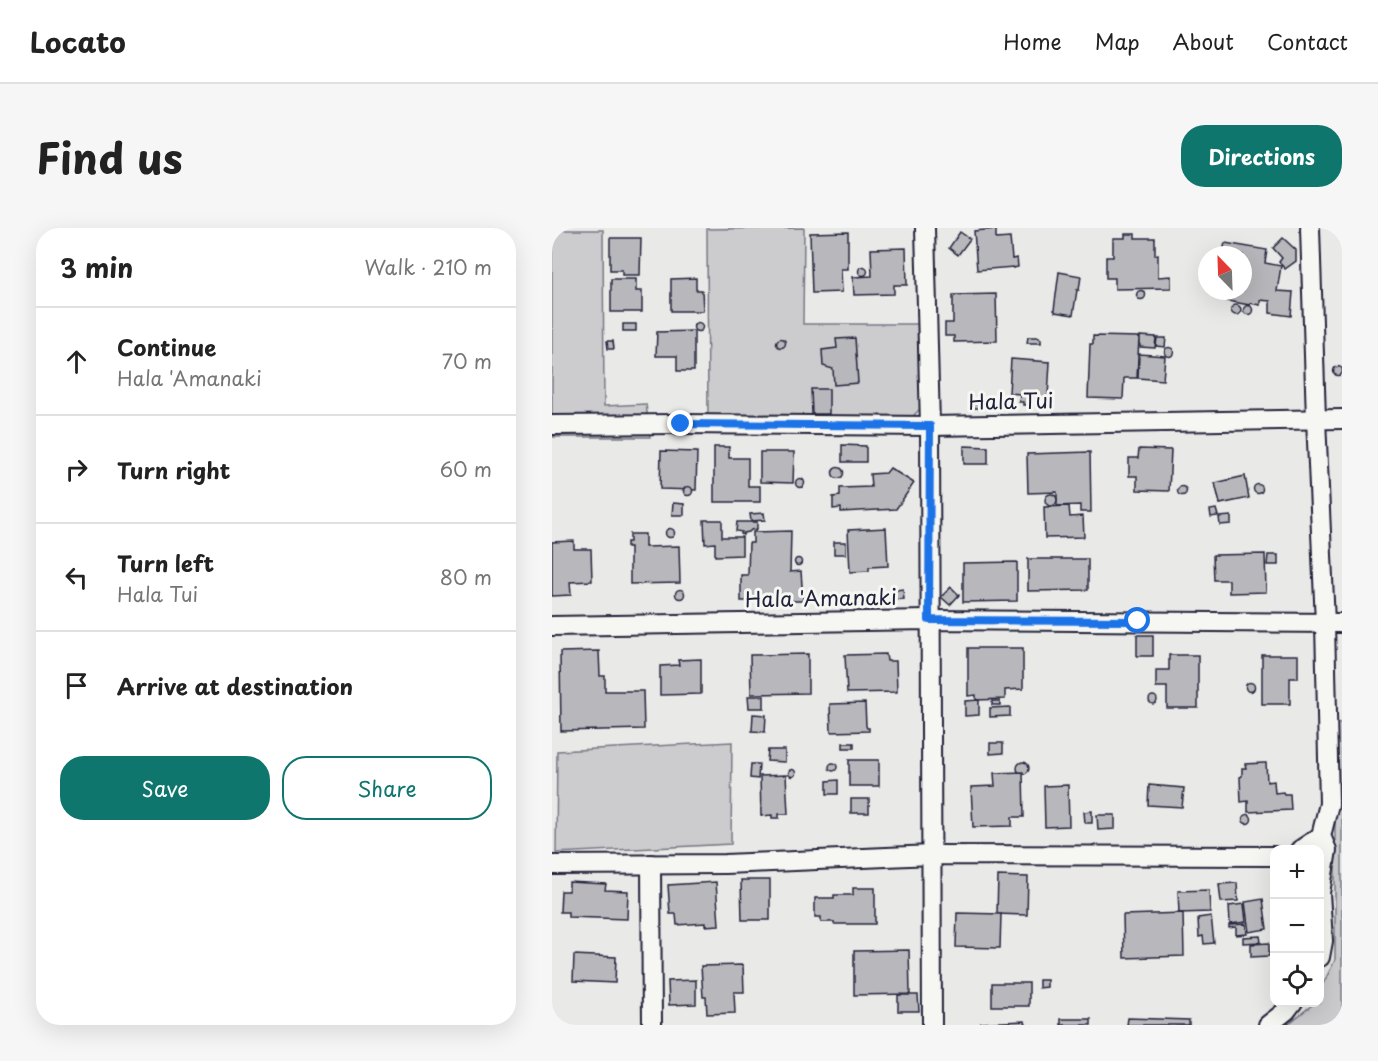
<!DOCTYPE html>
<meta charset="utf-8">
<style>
:root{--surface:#fff;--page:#f6f6f6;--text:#222;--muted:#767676;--line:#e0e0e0;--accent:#0f766e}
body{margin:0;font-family:"Playpen Sans",sans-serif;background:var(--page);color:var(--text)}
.controls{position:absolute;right:18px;bottom:18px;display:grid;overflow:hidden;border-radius:12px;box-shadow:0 6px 24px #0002}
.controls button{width:54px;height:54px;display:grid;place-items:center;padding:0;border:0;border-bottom:2px solid var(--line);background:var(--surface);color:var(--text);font:30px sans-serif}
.compass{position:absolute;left:646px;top:18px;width:54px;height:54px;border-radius:50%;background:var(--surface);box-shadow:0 6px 24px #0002;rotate:337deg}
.stop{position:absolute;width:18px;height:18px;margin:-14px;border:4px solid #1a73e8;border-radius:50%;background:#fff}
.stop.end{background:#1a73e8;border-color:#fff;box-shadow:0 2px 6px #0008}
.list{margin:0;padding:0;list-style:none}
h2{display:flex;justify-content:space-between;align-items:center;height:78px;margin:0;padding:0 24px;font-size:26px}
h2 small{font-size:20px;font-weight:400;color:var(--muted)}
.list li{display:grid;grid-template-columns:39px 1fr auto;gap:18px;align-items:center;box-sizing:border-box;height:108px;padding:0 24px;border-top:2px solid var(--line)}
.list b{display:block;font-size:22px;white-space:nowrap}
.list p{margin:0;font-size:20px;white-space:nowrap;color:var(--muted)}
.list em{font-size:20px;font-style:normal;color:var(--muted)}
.actions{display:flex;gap:12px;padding:18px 24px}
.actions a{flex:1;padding:14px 0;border:2px solid var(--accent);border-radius:24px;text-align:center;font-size:21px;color:var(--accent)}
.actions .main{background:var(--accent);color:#fff}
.icon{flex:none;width:33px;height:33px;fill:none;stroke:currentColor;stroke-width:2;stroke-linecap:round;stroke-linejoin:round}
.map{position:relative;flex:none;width:790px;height:797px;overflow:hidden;border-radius:24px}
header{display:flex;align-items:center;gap:36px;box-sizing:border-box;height:84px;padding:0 30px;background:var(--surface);border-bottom:2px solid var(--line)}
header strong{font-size:28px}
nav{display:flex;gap:33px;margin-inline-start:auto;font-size:21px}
.intro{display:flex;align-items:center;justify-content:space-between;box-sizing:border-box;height:144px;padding:0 36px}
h1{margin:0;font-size:42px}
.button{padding:15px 27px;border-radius:24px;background:var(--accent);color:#fff;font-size:21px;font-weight:700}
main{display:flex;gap:36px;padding:0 36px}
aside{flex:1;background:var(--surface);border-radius:24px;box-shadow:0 6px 24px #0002}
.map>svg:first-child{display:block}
.green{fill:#ccccce;stroke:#777784;stroke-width:1.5}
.building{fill:#b8b8bc;stroke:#22223b;stroke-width:1.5}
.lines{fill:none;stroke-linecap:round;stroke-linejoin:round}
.minor-casing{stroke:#22223b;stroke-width:22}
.minor{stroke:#f6f6f2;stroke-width:18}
.route{stroke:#1a73e8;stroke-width:8}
.labels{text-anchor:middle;stroke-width:6;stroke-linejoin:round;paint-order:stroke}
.street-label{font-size:21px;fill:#22223b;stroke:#f6f6f2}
</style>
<header>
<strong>Locato</strong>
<nav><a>Home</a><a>Map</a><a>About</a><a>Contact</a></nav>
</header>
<div class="intro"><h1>Find us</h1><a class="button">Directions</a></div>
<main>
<aside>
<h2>3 min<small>Walk · 210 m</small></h2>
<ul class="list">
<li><svg class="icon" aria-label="ahead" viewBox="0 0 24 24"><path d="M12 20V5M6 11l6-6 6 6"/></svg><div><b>Continue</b><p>Hala 'Amanaki</p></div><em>70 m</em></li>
<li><svg class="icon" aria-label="right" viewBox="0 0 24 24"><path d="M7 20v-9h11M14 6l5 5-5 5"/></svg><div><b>Turn right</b></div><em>60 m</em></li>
<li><svg class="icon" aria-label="left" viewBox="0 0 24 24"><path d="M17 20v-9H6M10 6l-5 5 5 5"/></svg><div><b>Turn left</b><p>Hala Tui</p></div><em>80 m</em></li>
<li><svg class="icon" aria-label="arrive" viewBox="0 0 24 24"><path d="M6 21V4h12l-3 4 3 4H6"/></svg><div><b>Arrive at destination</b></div></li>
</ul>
<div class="actions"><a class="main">Save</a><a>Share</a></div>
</aside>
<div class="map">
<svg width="790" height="797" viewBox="0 0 790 797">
<rect width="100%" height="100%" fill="#e9e9e7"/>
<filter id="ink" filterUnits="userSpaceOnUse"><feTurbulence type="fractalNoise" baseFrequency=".0167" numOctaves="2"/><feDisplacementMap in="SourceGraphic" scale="12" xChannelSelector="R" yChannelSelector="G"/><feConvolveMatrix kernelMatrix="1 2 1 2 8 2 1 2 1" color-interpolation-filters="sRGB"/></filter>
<g filter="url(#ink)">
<g class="green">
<polygon points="252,0 251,96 367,96 368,181 359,190 156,191 155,1"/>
<polygon points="0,2 51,2 52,178 94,176 98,209 0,209"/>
<polygon points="783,495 790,495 790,797 735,797 760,777 761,775 768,774 768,762 783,732"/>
<polygon points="180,514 179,616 4,625 5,523"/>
</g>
<g class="building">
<polygon points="444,1 444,11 458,10 460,31 465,30 466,39 461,40 461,39 425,42 422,3"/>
<polygon points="296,4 296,41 289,41 290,64 260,65 258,5"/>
<polygon points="408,4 418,11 406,27 397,20"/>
<polygon points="573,6 583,6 583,10 603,10 603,27 606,26 606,49 619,48 619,60 563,61 563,50 554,50 554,29 561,29 561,10 573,10"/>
<polygon points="58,10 89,10 88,47 70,47 70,42 58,42"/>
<polygon points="731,10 744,22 744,33 733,41 727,34 730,30 721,20"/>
<polygon points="673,15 715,22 713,35 729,38 725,63 741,64 739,88 718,85 718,73 708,72 708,77 698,75 698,77 675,73 676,65 660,64 691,63 691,27 670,27"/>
<polygon points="354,20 355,57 342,57 342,66 302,67 301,49 320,48 319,21"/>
<circle cx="311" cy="43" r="4.5"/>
<polygon points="507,44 529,48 527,62 524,62 525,62 521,87 503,84 503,82 502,82"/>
<polygon points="144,50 144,62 150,62 151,83 119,83 119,51"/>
<polygon points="59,51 84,51 84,63 90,63 90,84 59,84"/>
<circle cx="589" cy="67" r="4.5"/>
<polygon points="444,66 445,113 402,114 402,108 393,108 393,95 401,95 401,67"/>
<circle cx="684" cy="82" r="5"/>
<circle cx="696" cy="82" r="4.5"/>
<circle cx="146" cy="99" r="4.5"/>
<rect x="71" y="96" width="13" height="7"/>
<polygon points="142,103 142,143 125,143 125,128 104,128 105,104"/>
<polygon points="541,108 587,109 585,150 572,150 571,171 536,170 538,116 541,116"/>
<polygon points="588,108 604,109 603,120 588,119"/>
<polygon points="476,109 487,109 487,110 489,111 489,115 475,115"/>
<polygon points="303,110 306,155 282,157 281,141 271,138 270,122 285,120 284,111"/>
<polygon points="605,110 614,110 613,119 604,118"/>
<circle cx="229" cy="115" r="4.5"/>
<polygon points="55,113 61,113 62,121 56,121"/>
<circle cx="617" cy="124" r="4.5"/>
<polygon points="587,126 613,128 611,152 586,150"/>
<polygon points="459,131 498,134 496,169 481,168 480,175 475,174 475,177 471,177 471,174 467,174 468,166 457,165"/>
<circle cx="786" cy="143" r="4.5"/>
<polygon points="259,161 277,161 277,186 260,186"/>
<rect x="420" y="172" width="21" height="8"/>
<polygon points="290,217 314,218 314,234 290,234"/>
<polygon points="412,218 436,219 436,236 412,236"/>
<polygon points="162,219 177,219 177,230 196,230 196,258 208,258 208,274 162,274"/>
<polygon points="587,221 619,222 617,263 585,262 585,248 577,248 577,230 586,230"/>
<polygon points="109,223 145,224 144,262 108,261"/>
<polygon points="208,224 242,224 241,255 208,254"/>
<polygon points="538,224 539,284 528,284 528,277 505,278 505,264 476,265 475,226"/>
<circle cx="286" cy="245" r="5.5"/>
<polygon points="338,240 362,255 344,281 289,284 289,280 281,281 281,269 288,268 288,260 319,259 318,246 334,245"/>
<polygon points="693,248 697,270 668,276 663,255"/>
<circle cx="248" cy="255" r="4.5"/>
<circle cx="706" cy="261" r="4.5"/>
<circle cx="136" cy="263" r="4.5"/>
<circle cx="630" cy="263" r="4.5"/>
<circle cx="499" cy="272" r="6"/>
<polygon points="121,275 132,276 132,287 120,287"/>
<polygon points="517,278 518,289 531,288 532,309 493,310 492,279"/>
<polygon points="664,281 666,288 659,289 658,282"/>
<polygon points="212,285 213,292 199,293 198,286"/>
<polygon points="679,288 679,296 668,297 667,289"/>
<polygon points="152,292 170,292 170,309 190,309 190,327 163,328 163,315 153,316"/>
<polygon points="185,294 205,294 205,301 199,302 197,304 192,305 191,307 189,306 190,304 184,303"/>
<polygon points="334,300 336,338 317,339 317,343 298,344 296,302"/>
<circle cx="118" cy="305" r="4.5"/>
<polygon points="239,303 238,344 249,343 251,373 189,373 189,347 196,347 197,315 201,315 201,304"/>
<polygon points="78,306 93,306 93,319 127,318 128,355 78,356 78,319 75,319 75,314 78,314"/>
<polygon points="22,313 22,321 39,321 40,353 18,354 19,367 0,368 0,314"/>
<rect x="282" y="314" width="12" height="12"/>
<polygon points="713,326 714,364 677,365 677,352 662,352 661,327"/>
<polygon points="716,327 726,327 726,337 715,337"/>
<circle cx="246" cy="334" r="3.5"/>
<polygon points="476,331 536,331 536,362 476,363"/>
<polygon points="465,334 465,373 411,374 411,335"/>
<polygon points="399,359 407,367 398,377 389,369"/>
<polygon points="351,361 352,371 338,372 337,363"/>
<circle cx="128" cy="366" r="4.5"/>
<rect x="585" y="407" width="16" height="21"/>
<polygon points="416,420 471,420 471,461 453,462 453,471 424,472 424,467 416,468"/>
<polygon points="47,423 48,448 53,448 53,463 91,463 92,501 9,503 8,424"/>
<polygon points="256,426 256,465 199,466 198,427"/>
<polygon points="334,426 335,433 344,433 345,464 295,465 293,427"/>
<polygon points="617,427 646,427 646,480 615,480 615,459 604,459 604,442 617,442"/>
<polygon points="710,427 746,427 746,450 738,450 738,476 710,476"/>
<polygon points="149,431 149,466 108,467 108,438 127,437 126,432"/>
<circle cx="698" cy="459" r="4.5"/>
<circle cx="601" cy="472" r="4"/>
<polygon points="196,468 212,468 212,480 197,480"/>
<polygon points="427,472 427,487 413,488 413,473"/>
<rect x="440" y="473" width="8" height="4"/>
<polygon points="313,475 314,498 315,500 317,500 317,503 279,504 278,476"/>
<polygon points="458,479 458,488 438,489 438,480"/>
<polygon points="201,486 214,487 213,504 200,503"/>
<rect x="291" y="515" width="11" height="5"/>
<polygon points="438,515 451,515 451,525 438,526"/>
<polygon points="216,522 233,522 233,534 215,533"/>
<rect x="297" y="532" width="30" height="26"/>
<circle cx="471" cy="540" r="6"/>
<circle cx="281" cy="539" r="4"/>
<polygon points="712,535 714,535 715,554 722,553 723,565 731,564 732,566 738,566 739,582 696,584 696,573 689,574 688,549 690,548 690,540 694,540 693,536"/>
<polygon points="199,536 207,536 206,551 198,550"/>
<circle cx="240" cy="545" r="3.5"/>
<polygon points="471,544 472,589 460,589 460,598 421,599 419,559 443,558 442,545"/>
<polygon points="234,547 236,586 227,586 227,590 220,590 220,587 209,588 208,548"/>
<polygon points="286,552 286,566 275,566 275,553"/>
<polygon points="516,557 517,598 493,599 492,558"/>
<polygon points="597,557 632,560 630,579 596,577"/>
<rect x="299" y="571" width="18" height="14"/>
<polygon points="540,583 540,595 533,595 532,584"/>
<circle cx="695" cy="591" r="4.5"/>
<polygon points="545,587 563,587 563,601 546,602"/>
<polygon points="446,648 476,649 475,687 445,686"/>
<polygon points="189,652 218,652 218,692 190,692"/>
<polygon points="17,654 54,656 53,662 76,663 75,691 16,689 16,684 8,684 9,663 17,663"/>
<polygon points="164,654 167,697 153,698 153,695 125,697 124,686 118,686 116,657"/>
<polygon points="685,655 686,673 669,674 667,656"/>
<polygon points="301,660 323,660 323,696 282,696 282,694 269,694 269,689 263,689 263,670 282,670 282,667 301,667"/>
<polygon points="657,662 658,684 627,685 626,663"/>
<polygon points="711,671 715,701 697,704 693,674"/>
<polygon points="692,676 694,694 678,696 677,678"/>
<polygon points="405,685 449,686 448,720 404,719"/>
<polygon points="631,685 632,728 572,730 571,687"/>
<polygon points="659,688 662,715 652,716 651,708 647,709 646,690"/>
<polygon points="694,696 695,706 684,707 684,699 677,700 677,697"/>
<polygon points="708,708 709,714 691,715 691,709"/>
<polygon points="717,715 717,728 699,729 699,716"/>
<polygon points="357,722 358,766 302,767 302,723"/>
<polygon points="22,727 64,729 63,755 21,753"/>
<polygon points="191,737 192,764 182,764 183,785 155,786 154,769 151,769 149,738"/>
<polygon points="144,752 144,776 117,777 116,753"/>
<polygon points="487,752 495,752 495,759 487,760"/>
<rect x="440" y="755" width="37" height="23"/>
<polygon points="346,767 366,767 367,783 346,783"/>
<polygon points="576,790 637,792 637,797 575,797"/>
<rect x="509" y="791" width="30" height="6"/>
<polygon points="473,793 474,797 429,797 429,795"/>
</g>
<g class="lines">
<g class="minor-casing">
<g id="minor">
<polyline points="373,0 378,198 380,797"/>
<polyline points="0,197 129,196 378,198 790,191"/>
<polyline points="0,398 377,392 790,395"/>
<polyline points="748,622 769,608 777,576 773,395 764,191 758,0"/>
<polyline points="99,636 100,797"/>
<polyline points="0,637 173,636 380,627 722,628"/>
<polyline points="768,729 771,713 768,665 775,622 769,608"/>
<polyline points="716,797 734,783 741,774"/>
</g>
</g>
<use href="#minor" class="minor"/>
</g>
</g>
<g class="lines" filter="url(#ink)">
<polyline class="route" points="129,196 378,198 377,392 586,393"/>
</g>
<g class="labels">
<g class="street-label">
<text transform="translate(459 174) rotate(-1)" y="7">Hala Tui</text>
<text transform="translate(269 371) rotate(-1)" y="7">Hala 'Amanaki</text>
</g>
</g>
</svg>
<div class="controls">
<button>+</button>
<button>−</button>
<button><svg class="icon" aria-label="locate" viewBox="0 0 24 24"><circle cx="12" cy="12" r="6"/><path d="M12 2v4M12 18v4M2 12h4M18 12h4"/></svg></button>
</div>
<svg class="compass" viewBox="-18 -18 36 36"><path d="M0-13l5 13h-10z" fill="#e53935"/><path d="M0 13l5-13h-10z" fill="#767676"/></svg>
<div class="stop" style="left:586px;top:393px"></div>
<div class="stop end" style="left:129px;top:196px"></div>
</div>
</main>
